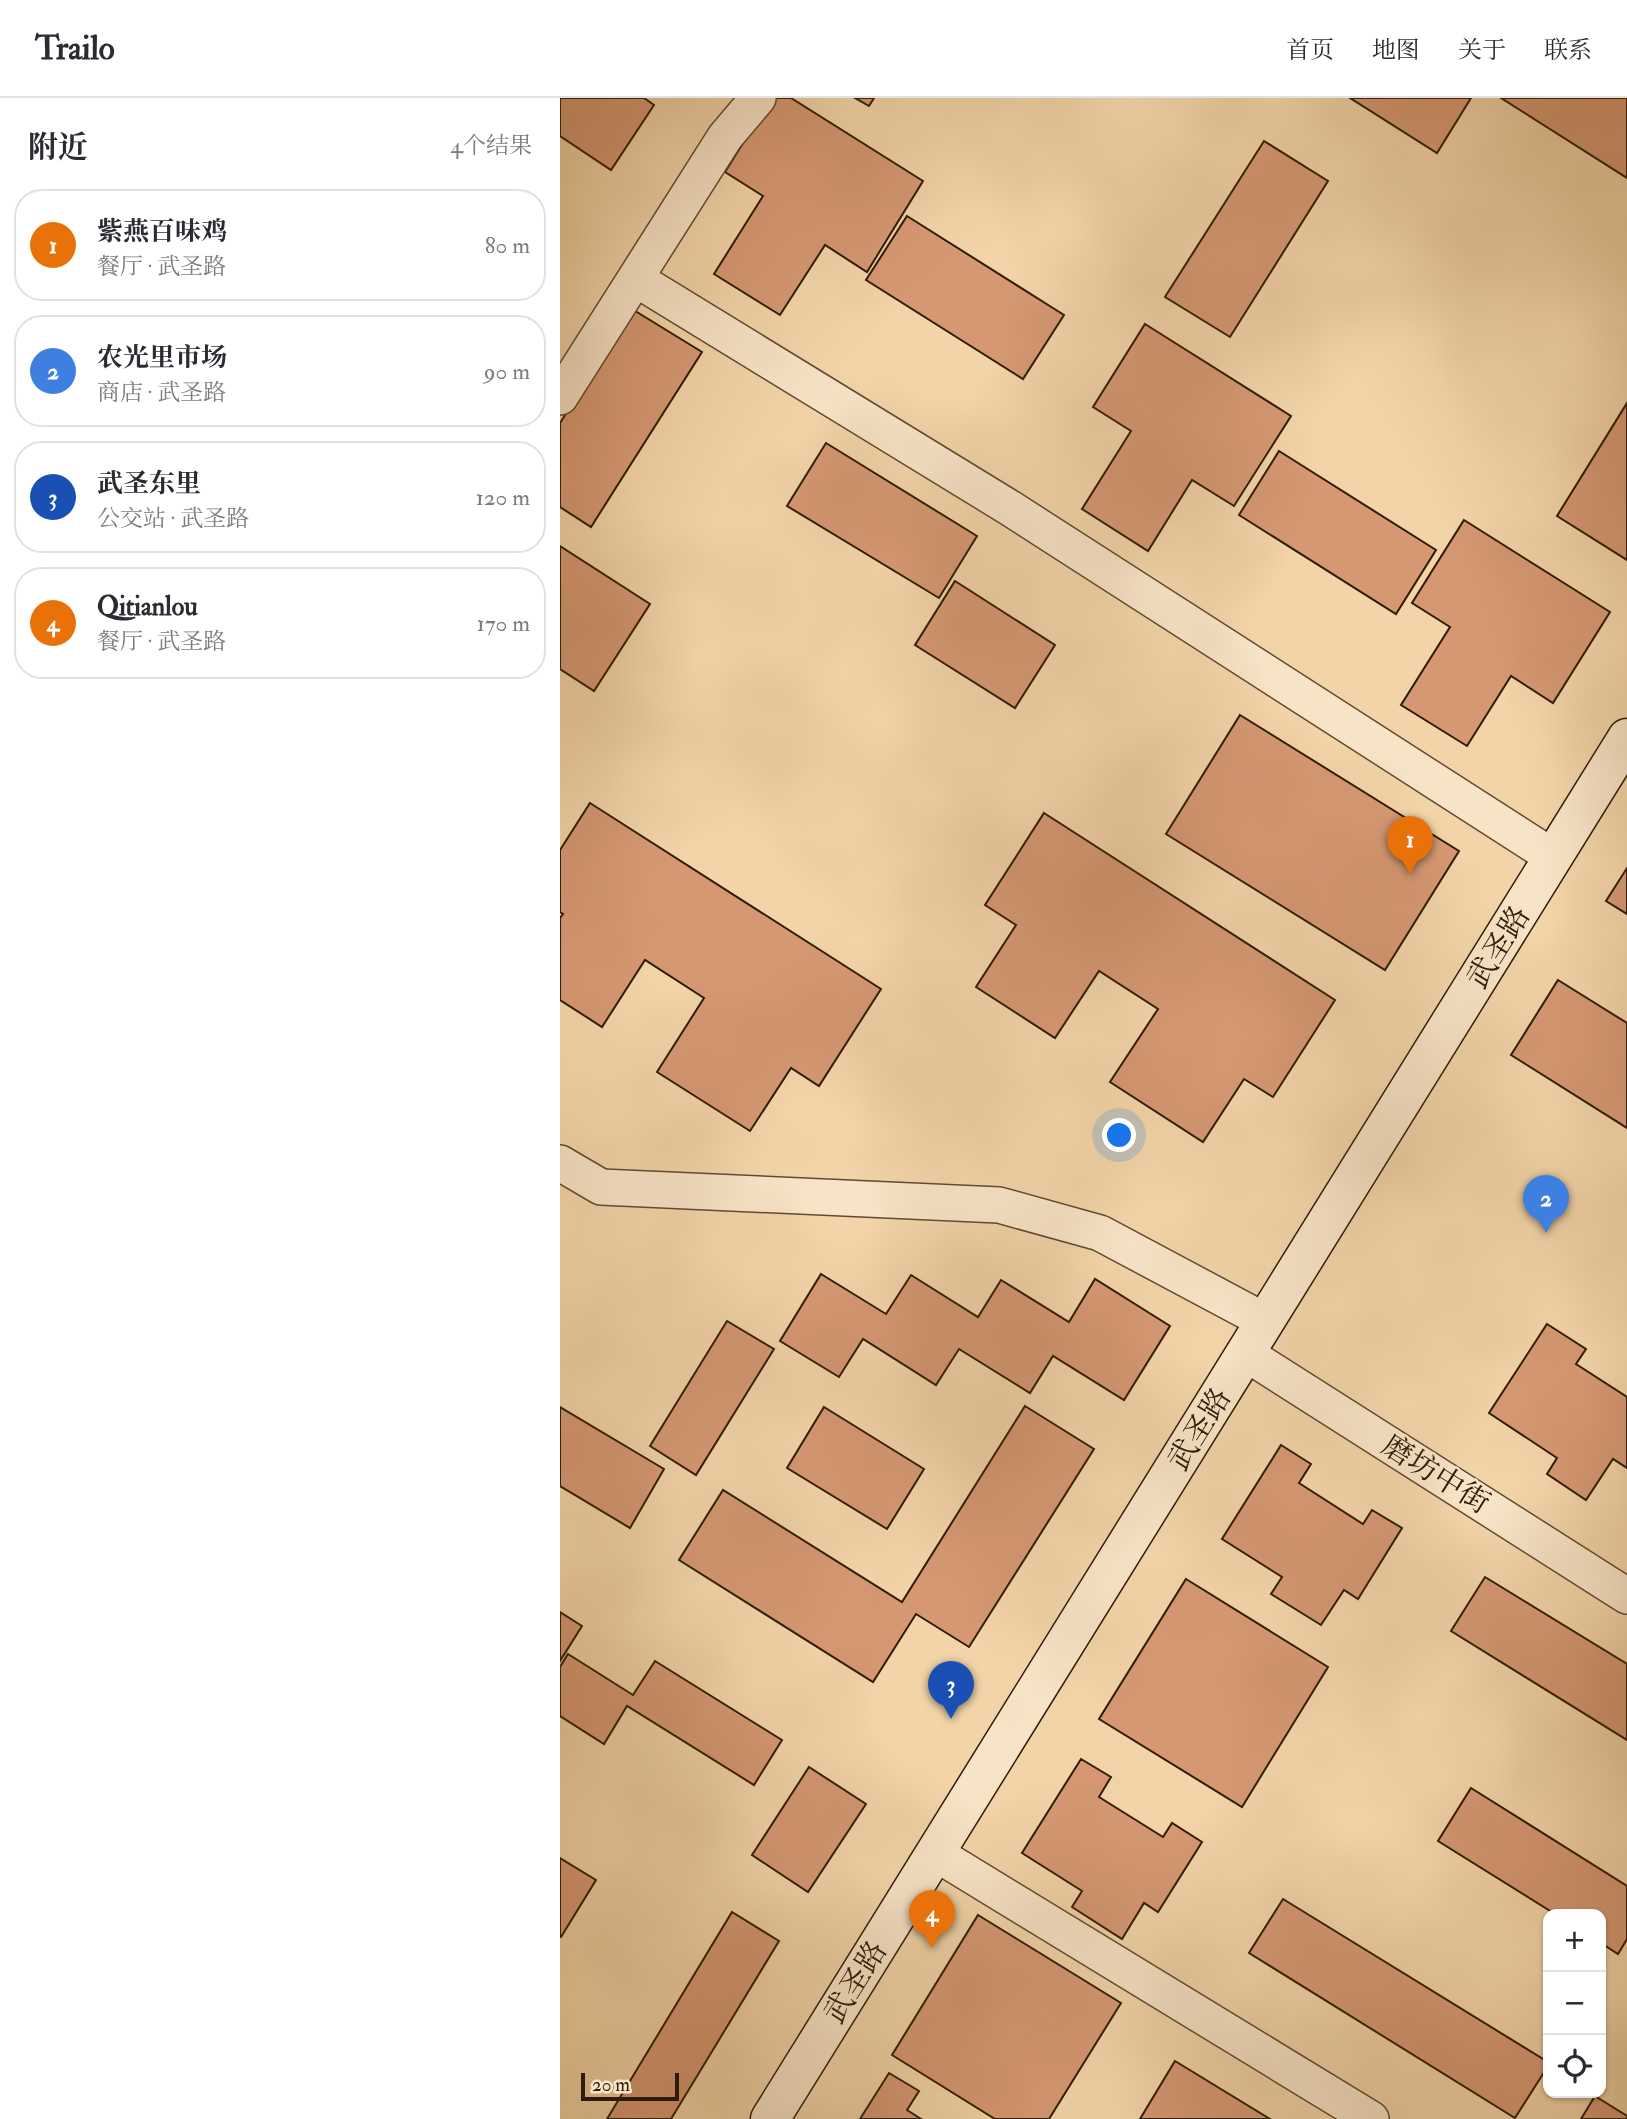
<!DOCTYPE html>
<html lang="zh">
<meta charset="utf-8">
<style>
:root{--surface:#fff;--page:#f7f7f7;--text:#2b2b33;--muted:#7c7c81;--line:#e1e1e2;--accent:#8f2418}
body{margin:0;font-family:"IM FELL Double Pica","Noto Serif SC",serif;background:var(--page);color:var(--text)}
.controls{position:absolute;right:21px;bottom:21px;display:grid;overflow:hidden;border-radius:14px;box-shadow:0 2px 5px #0004}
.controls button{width:63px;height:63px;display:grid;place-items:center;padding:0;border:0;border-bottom:2px solid var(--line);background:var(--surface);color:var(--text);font:35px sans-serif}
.scale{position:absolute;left:21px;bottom:18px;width:98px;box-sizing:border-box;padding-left:7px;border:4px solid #2f1c08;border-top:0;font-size:19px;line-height:24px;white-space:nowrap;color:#2f1c08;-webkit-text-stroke:5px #f7e3c6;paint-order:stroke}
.you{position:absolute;left:560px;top:1038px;width:24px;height:24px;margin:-18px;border:5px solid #fff;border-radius:50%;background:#1a73e8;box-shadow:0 0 0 10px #1a73e833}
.badge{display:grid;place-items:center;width:46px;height:46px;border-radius:50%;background:var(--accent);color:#fff;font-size:23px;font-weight:700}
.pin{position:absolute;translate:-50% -58px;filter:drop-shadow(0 2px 4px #0008)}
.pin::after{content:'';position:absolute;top:37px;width:24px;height:21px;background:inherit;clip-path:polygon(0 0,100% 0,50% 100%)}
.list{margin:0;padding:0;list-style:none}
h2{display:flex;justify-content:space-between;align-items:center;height:91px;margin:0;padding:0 28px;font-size:30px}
h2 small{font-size:23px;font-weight:400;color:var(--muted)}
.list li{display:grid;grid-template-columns:46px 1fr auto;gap:21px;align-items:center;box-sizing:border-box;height:112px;margin:0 14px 14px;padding:0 14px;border:2px solid var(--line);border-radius:28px}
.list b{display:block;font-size:26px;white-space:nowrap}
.list p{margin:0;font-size:23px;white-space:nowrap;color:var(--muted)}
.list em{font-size:23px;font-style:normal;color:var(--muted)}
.icon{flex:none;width:38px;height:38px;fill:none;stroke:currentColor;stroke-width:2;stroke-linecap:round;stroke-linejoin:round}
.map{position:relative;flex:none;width:1067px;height:2021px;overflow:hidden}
header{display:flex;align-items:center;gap:42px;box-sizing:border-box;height:98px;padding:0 35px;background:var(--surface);border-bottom:2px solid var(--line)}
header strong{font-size:33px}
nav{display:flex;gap:38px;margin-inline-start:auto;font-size:24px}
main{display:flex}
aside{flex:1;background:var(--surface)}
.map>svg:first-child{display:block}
.building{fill:#d59873;stroke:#2f1c08;stroke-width:2}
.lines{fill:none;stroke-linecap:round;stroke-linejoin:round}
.street-casing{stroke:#604a30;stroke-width:38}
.secondary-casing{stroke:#2f1c08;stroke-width:41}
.street{stroke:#f7e3c6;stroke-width:35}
.secondary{stroke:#f7e3c6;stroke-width:38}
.labels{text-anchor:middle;stroke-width:5;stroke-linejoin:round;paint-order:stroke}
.street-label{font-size:30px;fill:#2f1c08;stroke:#f7e3c6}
</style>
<header>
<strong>Trailo</strong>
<nav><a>首页</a><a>地图</a><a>关于</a><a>联系</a></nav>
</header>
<main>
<aside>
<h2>附近<small>4个结果</small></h2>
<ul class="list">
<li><span class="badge" style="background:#e8710a">1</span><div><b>紫燕百味鸡</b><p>餐厅 · 武圣路</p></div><em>80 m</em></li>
<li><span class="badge" style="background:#3f7fe0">2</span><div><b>农光里市场</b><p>商店 · 武圣路</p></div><em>90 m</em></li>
<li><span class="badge" style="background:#1a4fb4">3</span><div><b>武圣东里</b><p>公交站 · 武圣路</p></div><em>120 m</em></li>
<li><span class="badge" style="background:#e8710a">4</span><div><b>Qitianlou</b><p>餐厅 · 武圣路</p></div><em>170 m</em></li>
</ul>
</aside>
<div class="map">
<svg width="1067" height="2021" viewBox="0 0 1067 2021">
<rect width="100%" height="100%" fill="#f2d4a8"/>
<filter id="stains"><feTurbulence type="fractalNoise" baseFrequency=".00286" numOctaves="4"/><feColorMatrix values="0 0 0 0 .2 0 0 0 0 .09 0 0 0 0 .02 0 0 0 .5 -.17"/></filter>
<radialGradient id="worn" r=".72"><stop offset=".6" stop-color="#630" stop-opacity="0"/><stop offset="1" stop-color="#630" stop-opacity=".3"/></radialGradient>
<g class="building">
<polygon points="0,0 84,0 94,7 51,72 0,38"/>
<polygon points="211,0 231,0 363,83 307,174 265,147 220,217 154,176 203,98 165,74"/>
<polygon points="295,0 314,0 309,8"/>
<polygon points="790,0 911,0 877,55"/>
<polygon points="941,0 1067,0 1067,80"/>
<polygon points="704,43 768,83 670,239 605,199"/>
<polygon points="347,118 504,217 463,281 306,182"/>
<polygon points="72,211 142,254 31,429 0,409 0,325"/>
<polygon points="585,226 731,318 674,408 632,382 588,453 522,411 571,333 533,309"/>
<polygon points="1067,305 1067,462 997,418"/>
<polygon points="266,345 417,438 379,500 227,408"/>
<polygon points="719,353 876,452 836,516 679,417"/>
<polygon points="904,422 1050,514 993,605 951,578 907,648 841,607 890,529 852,505"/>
<polygon points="0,448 90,506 34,593 0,571"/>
<polygon points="395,483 495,547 455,610 355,547"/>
<polygon points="680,617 899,753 825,872 606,736"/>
<polygon points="30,705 321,891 259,988 231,970 190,1033 97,974 144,900 85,862 42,929 0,902 0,820 3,816 0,814 0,752"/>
<polygon points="484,715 775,902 713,999 684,981 643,1044 550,984 598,911 539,873 495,940 416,889 456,827 425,807"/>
<polygon points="1067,770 1067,816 1046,803"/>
<polygon points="998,882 1067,925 1067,1030 951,957"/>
<polygon points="261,1176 326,1216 351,1177 418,1219 441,1182 509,1224 535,1181 610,1228 564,1302 493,1258 470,1295 399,1251 376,1287 303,1241 279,1279 220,1243"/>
<polygon points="167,1223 214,1251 136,1377 90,1348"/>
<polygon points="987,1226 1026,1251 1016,1266 1067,1299 1067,1370 1053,1361 1026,1402 987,1376 997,1360 929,1315"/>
<polygon points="465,1308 534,1351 409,1549 356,1516 313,1584 119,1462 163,1392 342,1504"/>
<polygon points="0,1309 104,1371 70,1430 0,1388"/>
<polygon points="264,1309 364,1371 327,1431 227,1370"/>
<polygon points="721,1347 751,1366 739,1385 803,1426 812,1412 842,1430 798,1501 784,1492 761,1527 711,1496 722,1479 662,1441"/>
<polygon points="925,1479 1067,1566 1067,1642 891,1533"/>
<polygon points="626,1481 768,1569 682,1709 539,1621"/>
<polygon points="0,1514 22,1528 0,1563"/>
<polygon points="8,1556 73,1597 95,1563 222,1642 194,1687 67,1608 44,1646 0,1618 0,1569"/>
<polygon points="521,1661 551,1679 539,1699 603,1739 612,1725 642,1744 598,1814 584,1805 562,1841 512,1809 522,1793 462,1755"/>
<polygon points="249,1669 306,1706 248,1794 192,1757"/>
<polygon points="911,1690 1067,1788 1067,1841 1058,1856 1041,1845 1041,1816 995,1816 878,1743"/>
<polygon points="0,1760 36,1782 1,1839 0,1839"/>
<polygon points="723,1801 988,1964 988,1968 955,2020 689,1855"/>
<polygon points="172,1814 219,1843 111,2021 47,2021"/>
<polygon points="418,1817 561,1905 489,2021 435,2021 332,1957"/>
<polygon points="615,1963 710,2021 580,2021"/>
<polygon points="329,1975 359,1993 347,2012 361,2021 300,2021"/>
<polygon points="1035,1998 1067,2018 1067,2021 1021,2021"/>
</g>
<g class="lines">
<g class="street-casing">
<g id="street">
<polyline points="76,181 450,410 993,759"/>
<polyline points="0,299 165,39 198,0"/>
<polyline points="0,1065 41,1089 439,1107 540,1135 705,1223"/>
<polyline points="685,1255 1067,1498"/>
<polyline points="375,1755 811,2021"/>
</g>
</g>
<g class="secondary-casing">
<polyline id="secondary" points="210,2021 1067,640"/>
</g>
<use href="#street" class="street"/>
<use href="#secondary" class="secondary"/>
</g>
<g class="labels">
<g class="street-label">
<text transform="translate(938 849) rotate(-58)" y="10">武圣路</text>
<text transform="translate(639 1331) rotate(-58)" y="10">武圣路</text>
<text transform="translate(876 1376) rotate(32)" y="10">磨坊中街</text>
<text transform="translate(295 1884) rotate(-58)" y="10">武圣路</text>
</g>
</g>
<rect width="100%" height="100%" filter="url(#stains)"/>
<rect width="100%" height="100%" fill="url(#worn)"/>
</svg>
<div class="controls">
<button>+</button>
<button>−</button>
<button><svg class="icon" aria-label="locate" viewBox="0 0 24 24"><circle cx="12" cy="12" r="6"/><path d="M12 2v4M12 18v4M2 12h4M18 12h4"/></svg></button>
</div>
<div class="scale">20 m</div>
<div class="you"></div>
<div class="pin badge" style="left:850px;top:776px;background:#e8710a">1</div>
<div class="pin badge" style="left:986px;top:1135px;background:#3f7fe0">2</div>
<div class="pin badge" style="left:391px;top:1621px;background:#1a4fb4">3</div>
<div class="pin badge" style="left:372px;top:1850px;background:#e8710a">4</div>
</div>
</main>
